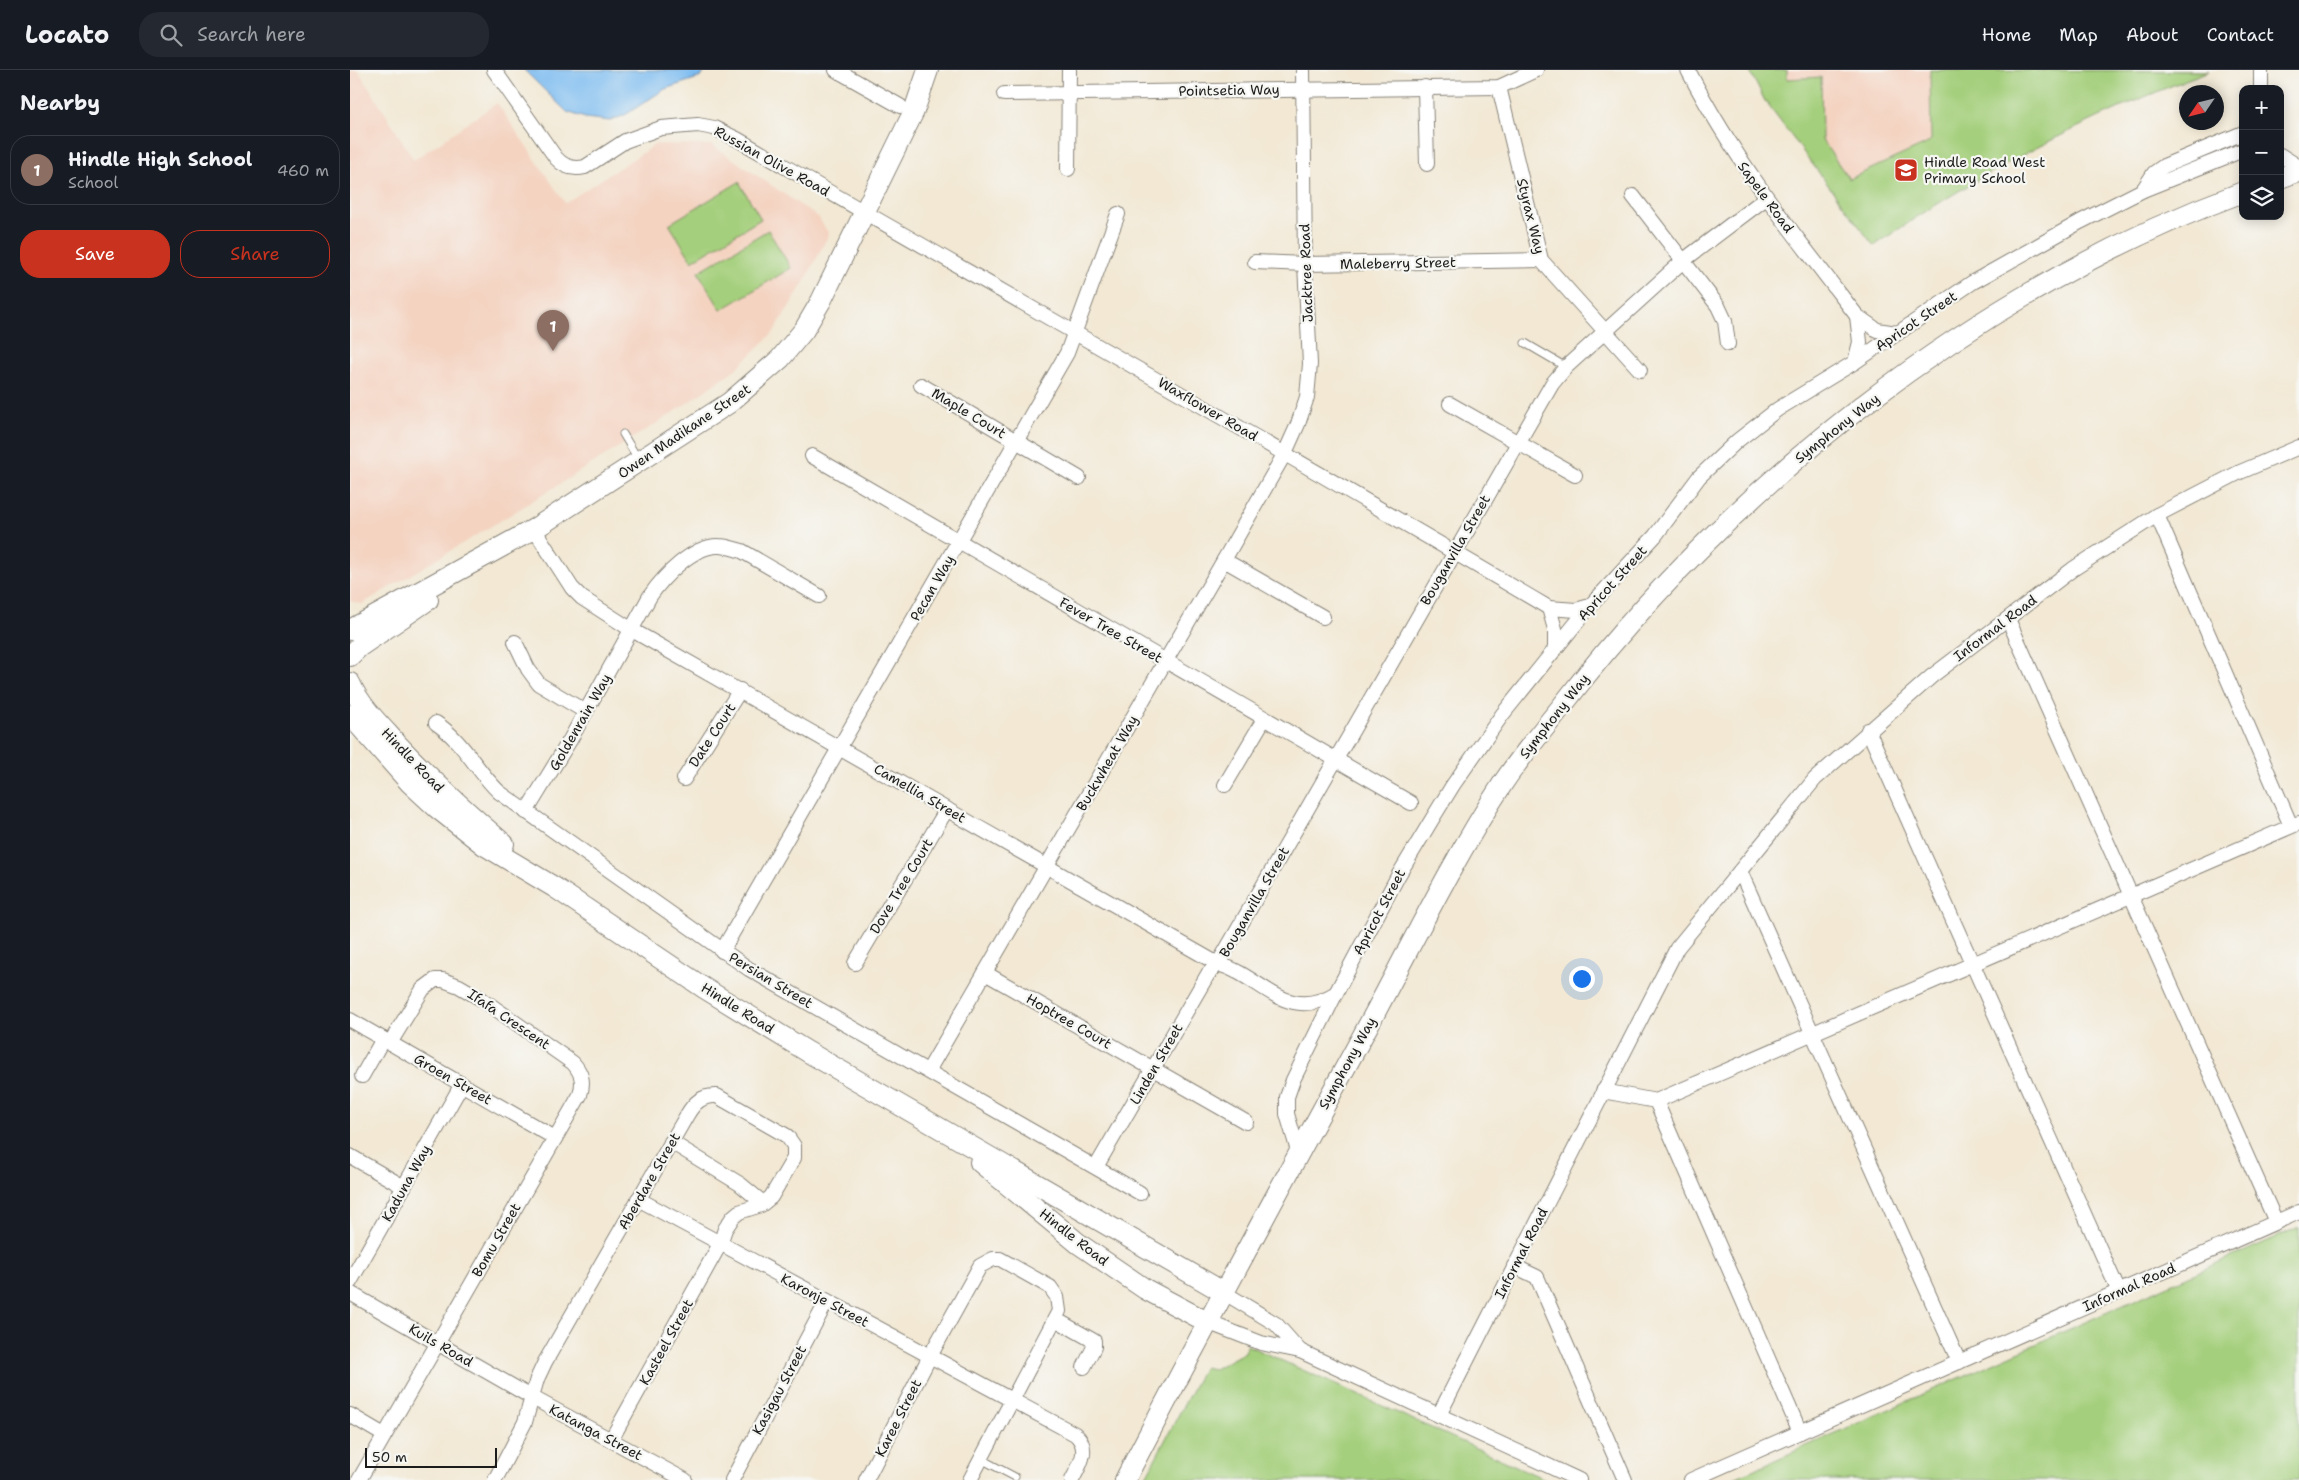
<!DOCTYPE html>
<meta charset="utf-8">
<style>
:root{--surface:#171b24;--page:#242831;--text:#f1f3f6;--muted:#9ea1a6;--line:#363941;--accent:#c8321e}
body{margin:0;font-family:"Shantell Sans",sans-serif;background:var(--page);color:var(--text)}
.controls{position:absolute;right:15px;top:15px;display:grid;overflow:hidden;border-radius:10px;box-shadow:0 2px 12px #0003}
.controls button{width:45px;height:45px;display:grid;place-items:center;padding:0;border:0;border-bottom:1px solid var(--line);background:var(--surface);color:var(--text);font:25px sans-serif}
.compass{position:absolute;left:1829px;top:15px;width:45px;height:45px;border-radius:50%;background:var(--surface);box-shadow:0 2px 12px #0003;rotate:235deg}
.scale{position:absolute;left:15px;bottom:12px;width:132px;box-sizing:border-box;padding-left:5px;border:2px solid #1c1c1c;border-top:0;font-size:14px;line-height:18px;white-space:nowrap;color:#1c1c1c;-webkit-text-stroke:4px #f6f6f2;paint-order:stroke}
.you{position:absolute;left:1231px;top:908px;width:18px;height:18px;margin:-12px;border:4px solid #fff;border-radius:50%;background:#1a73e8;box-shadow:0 0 0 8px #1a73e833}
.badge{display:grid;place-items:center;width:32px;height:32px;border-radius:50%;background:var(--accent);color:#fff;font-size:16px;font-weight:700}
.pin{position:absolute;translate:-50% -41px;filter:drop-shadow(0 1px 2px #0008)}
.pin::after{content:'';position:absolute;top:26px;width:18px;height:15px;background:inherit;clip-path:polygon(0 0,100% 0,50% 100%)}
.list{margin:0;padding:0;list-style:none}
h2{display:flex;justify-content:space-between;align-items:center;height:65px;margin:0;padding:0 20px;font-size:21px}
h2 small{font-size:16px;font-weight:400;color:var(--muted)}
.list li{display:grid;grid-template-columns:32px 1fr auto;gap:15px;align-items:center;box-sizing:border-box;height:70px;margin:0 10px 10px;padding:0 10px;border:1px solid var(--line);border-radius:20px}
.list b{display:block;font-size:19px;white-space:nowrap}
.list p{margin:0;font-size:16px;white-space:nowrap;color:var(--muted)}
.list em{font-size:16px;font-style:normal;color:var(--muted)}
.actions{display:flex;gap:10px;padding:15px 20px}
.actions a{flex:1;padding:11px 0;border:1px solid var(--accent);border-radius:20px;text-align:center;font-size:18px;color:var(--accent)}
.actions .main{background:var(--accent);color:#fff}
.icon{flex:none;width:28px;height:28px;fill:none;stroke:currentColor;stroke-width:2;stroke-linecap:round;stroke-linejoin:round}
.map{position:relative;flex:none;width:1949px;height:1410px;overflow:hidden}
header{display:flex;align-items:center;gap:30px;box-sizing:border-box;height:70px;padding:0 25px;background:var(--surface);border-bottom:1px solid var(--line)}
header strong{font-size:24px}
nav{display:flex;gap:28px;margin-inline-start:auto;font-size:18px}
.search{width:350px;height:45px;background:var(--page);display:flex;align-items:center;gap:12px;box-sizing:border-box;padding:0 18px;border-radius:20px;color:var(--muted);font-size:19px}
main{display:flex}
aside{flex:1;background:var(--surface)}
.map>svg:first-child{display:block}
.built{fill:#f4d3c1}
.green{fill:#a4cf7c;stroke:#60764c}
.water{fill:#7dbcf1;stroke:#4c6c86}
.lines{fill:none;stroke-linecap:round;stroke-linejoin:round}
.lane-casing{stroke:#878278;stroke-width:9}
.street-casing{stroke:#878278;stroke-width:16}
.secondary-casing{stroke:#878278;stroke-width:22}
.lane{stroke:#fff;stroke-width:7}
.street{stroke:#fff;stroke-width:14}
.secondary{stroke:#fff;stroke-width:20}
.labels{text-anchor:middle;stroke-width:4.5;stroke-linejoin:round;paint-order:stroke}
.street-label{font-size:14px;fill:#1c1c1c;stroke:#f6f6f2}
.poi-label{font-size:14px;fill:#1c1c1c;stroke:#f6f6f2;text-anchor:start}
</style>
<header>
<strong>Locato</strong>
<div class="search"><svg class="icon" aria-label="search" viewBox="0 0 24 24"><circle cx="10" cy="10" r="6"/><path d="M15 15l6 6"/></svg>Search here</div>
<nav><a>Home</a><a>Map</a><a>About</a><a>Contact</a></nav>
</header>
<main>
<aside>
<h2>Nearby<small></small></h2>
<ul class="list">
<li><span class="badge" style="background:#8d6e63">1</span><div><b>Hindle High School</b><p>School</p></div><em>460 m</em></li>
</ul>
<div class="actions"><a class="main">Save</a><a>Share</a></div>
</aside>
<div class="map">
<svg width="1949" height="1410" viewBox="0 0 1949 1410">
<rect width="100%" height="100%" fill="#f6f6f2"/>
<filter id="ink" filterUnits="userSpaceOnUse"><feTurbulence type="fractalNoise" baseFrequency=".02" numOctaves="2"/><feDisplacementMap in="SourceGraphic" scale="10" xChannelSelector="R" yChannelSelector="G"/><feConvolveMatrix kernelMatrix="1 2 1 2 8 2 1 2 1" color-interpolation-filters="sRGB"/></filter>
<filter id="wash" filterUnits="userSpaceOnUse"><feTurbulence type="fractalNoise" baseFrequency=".0096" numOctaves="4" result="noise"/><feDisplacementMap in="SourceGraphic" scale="20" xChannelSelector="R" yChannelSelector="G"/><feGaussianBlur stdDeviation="1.12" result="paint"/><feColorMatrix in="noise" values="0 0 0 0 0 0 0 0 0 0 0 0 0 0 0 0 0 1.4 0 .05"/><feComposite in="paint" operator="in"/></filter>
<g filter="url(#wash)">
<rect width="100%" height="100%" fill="#f2e8d4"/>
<g class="built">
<polygon points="0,0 8,0 64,90 147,33 215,133 306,74 362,75 468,147 479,164 456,209 423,263 387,298 323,343 168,440 12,534 0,531"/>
<polygon points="1399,0 1859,0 1859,1 1810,19 1694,72 1573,141 1524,176 1415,31"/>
</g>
<g class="green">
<path d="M1399,0H1437V9L1471,7L1472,70L1499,109L1576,74L1581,70L1580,0L1859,1C1741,46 1628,103 1524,176L1415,31Z"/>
<polygon points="389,112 411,149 342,191 319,154"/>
<polygon points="418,160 441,198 371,240 348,202"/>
<polygon points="1949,1157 1949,1410 1380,1410"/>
<polygon points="897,1275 1197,1410 794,1410 854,1297 864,1299 895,1282"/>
</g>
<polygon class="water" points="174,0 356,0 351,7 315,19 275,45 260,51 235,48 217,42"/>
</g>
<g filter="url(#ink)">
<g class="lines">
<g class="lane-casing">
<g id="lane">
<polyline points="1175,273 1216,297"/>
<polyline points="273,364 288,389"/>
<polyline points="631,1389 665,1407"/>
</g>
</g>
<g class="street-casing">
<g id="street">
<path d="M144,0L206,88C214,97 223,100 235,97L275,71L311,58L348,55L364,58L387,69C658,225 930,379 1199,538L1226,540L1240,536"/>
<polyline points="486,0 550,36"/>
<path d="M1338,0C1384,90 1445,166 1507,246L1527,260L1547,263"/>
<polyline points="1911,0 1911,19"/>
<polyline points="1075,17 1077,94"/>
<polyline points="1149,17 1191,190 1290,300"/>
<polyline points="654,24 1149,17 1186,0"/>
<polyline points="1930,85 1949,97"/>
<polyline points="718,99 719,0"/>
<polyline points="1793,120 1804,103 1814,96 1893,63"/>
<polyline points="1283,126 1368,236 1375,251 1378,274"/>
<polyline points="905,192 955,194 1191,190"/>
<polyline points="1505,292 1510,272 1507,246"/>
<polyline points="571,315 729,408"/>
<polyline points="1100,334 1225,405"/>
<polyline points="462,386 1061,733"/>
<polyline points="1807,445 1941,756"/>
<path d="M184,459L222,518L232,528L282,560L868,894C912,906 936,954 986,923"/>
<polyline points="874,490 973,547"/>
<polyline points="1199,538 1205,559 1205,579"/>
<polyline points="1658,549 1926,1152"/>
<polyline points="165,572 178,599 189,614 236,642"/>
<path d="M86,653C113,671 126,700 149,722L399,899L790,1123"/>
<polyline points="1518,660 1769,1222"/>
<polyline points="334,709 390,620"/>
<polyline points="875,715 914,649"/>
<path d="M176,742L220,670L300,526C313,507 343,475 369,476C377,476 384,479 392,481L469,526"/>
<polyline points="1390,801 1609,1292"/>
<polyline points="372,881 717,283 768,144"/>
<polyline points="505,893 597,739"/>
<polyline points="635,903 896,1052"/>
<polyline points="0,950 205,1068"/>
<polyline points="578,1001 874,490 935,383 948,354 957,327 960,294 955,194 953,0"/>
<polyline points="12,1006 33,969"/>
<polyline points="1253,1021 1306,1031 1949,753"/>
<polyline points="1306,1031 1450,1362"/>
<polyline points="321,1072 390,1114 413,1133"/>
<polyline points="948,1081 937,1044 937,1027 943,1010 986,923 1048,806 1084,746 1103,715 1152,645 1240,536 1305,466 1349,407 1387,371 1428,339 1505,292 1623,212 1730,152 1793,120 1893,80"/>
<polyline points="0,1086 54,1117"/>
<polyline points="746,1097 858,904 868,894 1202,314 1216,297 1334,190 1416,128"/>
<path d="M288,1129L725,1364C741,1378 730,1395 722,1410"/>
<polyline points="1164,1196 1187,1207 1275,1410"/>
<polyline points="0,1212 112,1014"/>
<polyline points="873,1222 926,1254 950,1281"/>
<polyline points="0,1223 183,1328 335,1410"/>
<polyline points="705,1249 744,1271 744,1277 734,1297"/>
<polyline points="857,1252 911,1273 950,1281 1229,1410"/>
<polyline points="0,1345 34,1365"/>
<polyline points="1089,1345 1327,878 1465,709 1582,606 1723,499 1807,445 1888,403 1949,377"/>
<path d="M9,1410L230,1025C234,1012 232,1003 223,993L133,930L109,916L93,910H85L73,919L40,973"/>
<path d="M145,1410L175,1352L187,1309L195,1292L337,1045C344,1033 352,1025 367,1026L437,1066L444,1076V1088L421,1127L411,1135L389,1142L383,1147L375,1159L370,1174L261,1370"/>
<polyline points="382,1410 477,1231"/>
<polyline points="516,1410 580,1286 630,1196 643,1189 650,1189 700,1217 707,1227 709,1241 620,1410"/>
<polyline points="1341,1410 1949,1142"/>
</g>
</g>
<g class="secondary-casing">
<g id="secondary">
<polyline points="1930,108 1949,101"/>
<polyline points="0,560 184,459 379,333 430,289 454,260 471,231 564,41 578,0"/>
<polyline points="0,586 9,577 78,530"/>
<path d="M0,613C8,632 25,650 39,665C75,705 113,739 154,774"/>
<polyline points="0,645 60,713 87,738 134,775 204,817 354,918 458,982 873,1222"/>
<polyline points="630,1092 729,1174 795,1219 857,1252"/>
<path d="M775,1410C852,1261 932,1114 1012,967C1058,882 1100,794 1153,713C1171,686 1192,661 1212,636C1383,413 1628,220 1893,122"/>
</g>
</g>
<use href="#lane" class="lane"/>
<use href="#street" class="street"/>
<use href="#secondary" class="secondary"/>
</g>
</g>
<defs>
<g id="school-square" transform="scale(1.25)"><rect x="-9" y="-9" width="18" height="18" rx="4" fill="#c8321e" stroke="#f6f6f2"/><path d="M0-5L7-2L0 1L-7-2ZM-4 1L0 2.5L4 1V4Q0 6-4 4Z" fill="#fff"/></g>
</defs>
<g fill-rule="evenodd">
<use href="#school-square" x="1556" y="100"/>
</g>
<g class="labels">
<g class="street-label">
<text transform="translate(879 20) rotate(-1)" y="5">Pointsetia Way</text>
<text transform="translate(422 91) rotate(29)" y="5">Russian Olive Road</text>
<text transform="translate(1416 127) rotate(54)" y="5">Sapele Road</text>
<text transform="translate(1181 146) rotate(76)" y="5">Styrax Way</text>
<text transform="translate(1048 193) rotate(-1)" y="5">Maleberry Street</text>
<text transform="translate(956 203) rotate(-92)" y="5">Jacktree Road</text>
<text transform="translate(1566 251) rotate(-34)" y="5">Apricot Street</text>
<text transform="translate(858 339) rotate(30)" y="5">Waxflower Road</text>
<text transform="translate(619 343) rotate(31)" y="5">Maple Court</text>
<text transform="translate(1487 358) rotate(-38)" y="5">Symphony Way</text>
<text transform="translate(334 361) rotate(-34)" y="5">Owen Madikane Street</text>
<text transform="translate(1105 480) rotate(-60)" y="5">Bouganvilla Street</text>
<text transform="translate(1262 513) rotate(-48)" y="5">Apricot Street</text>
<text transform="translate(582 518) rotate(-60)" y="5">Pecan Way</text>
<text transform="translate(1645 558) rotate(-37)" y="5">Informal Road</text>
<text transform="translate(761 560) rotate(30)" y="5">Fever Tree Street</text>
<text transform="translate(1204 646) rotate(-52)" y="5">Symphony Way</text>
<text transform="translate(230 652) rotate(-60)" y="5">Goldenrain Way</text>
<text transform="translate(362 665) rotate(-57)" y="5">Date Court</text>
<text transform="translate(63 690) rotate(46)" y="5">Hindle Road</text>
<text transform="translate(757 693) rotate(-60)" y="5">Buckwheat Way</text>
<text transform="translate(570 723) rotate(30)" y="5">Camellia Street</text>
<text transform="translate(551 816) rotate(-59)" y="5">Dove Tree Court</text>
<text transform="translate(904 832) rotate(-60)" y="5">Bouganvilla Street</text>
<text transform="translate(1029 842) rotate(-62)" y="5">Apricot Street</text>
<text transform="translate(421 910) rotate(31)" y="5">Persian Street</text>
<text transform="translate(388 938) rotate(32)" y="5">Hindle Road</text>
<text transform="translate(159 949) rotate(34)" y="5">Ifafa Crescent</text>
<text transform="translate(719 951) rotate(30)" y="5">Hoptree Court</text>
<text transform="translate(997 993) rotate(-61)" y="5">Symphony Way</text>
<text transform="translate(806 994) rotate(-60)" y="5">Linden Street</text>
<text transform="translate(103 1009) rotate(30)" y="5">Groen Street</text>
<text transform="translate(299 1111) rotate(-60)" y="5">Aberdare Street</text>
<text transform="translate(56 1113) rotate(-61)" y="5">Kaduna Way</text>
<text transform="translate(724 1167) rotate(38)" y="5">Hindle Road</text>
<text transform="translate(146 1170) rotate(-60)" y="5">Bomu Street</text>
<text transform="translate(1171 1183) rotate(-63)" y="5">Informal Road</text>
<text transform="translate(1779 1217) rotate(-24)" y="5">Informal Road</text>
<text transform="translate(475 1230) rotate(28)" y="5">Karonje Street</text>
<text transform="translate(316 1272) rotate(-61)" y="5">Kasteel Street</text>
<text transform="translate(91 1275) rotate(30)" y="5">Kuils Road</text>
<text transform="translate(429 1320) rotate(-62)" y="5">Kasigau Street</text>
<text transform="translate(548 1348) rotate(-63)" y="5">Karee Street</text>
<text transform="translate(246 1362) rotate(28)" y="5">Katanga Street</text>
</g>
<g class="poi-label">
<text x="1574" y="97">Hindle Road West<tspan x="1574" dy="16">Primary School</tspan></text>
</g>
</g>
</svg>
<div class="controls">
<button>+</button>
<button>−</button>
<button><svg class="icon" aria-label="layers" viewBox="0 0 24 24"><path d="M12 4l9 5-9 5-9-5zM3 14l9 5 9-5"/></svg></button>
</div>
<svg class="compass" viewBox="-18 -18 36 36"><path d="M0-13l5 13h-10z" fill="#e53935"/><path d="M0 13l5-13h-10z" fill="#9ea1a6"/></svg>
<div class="scale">50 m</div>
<div class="you"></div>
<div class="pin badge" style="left:203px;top:281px;background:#8d6e63">1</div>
</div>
</main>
